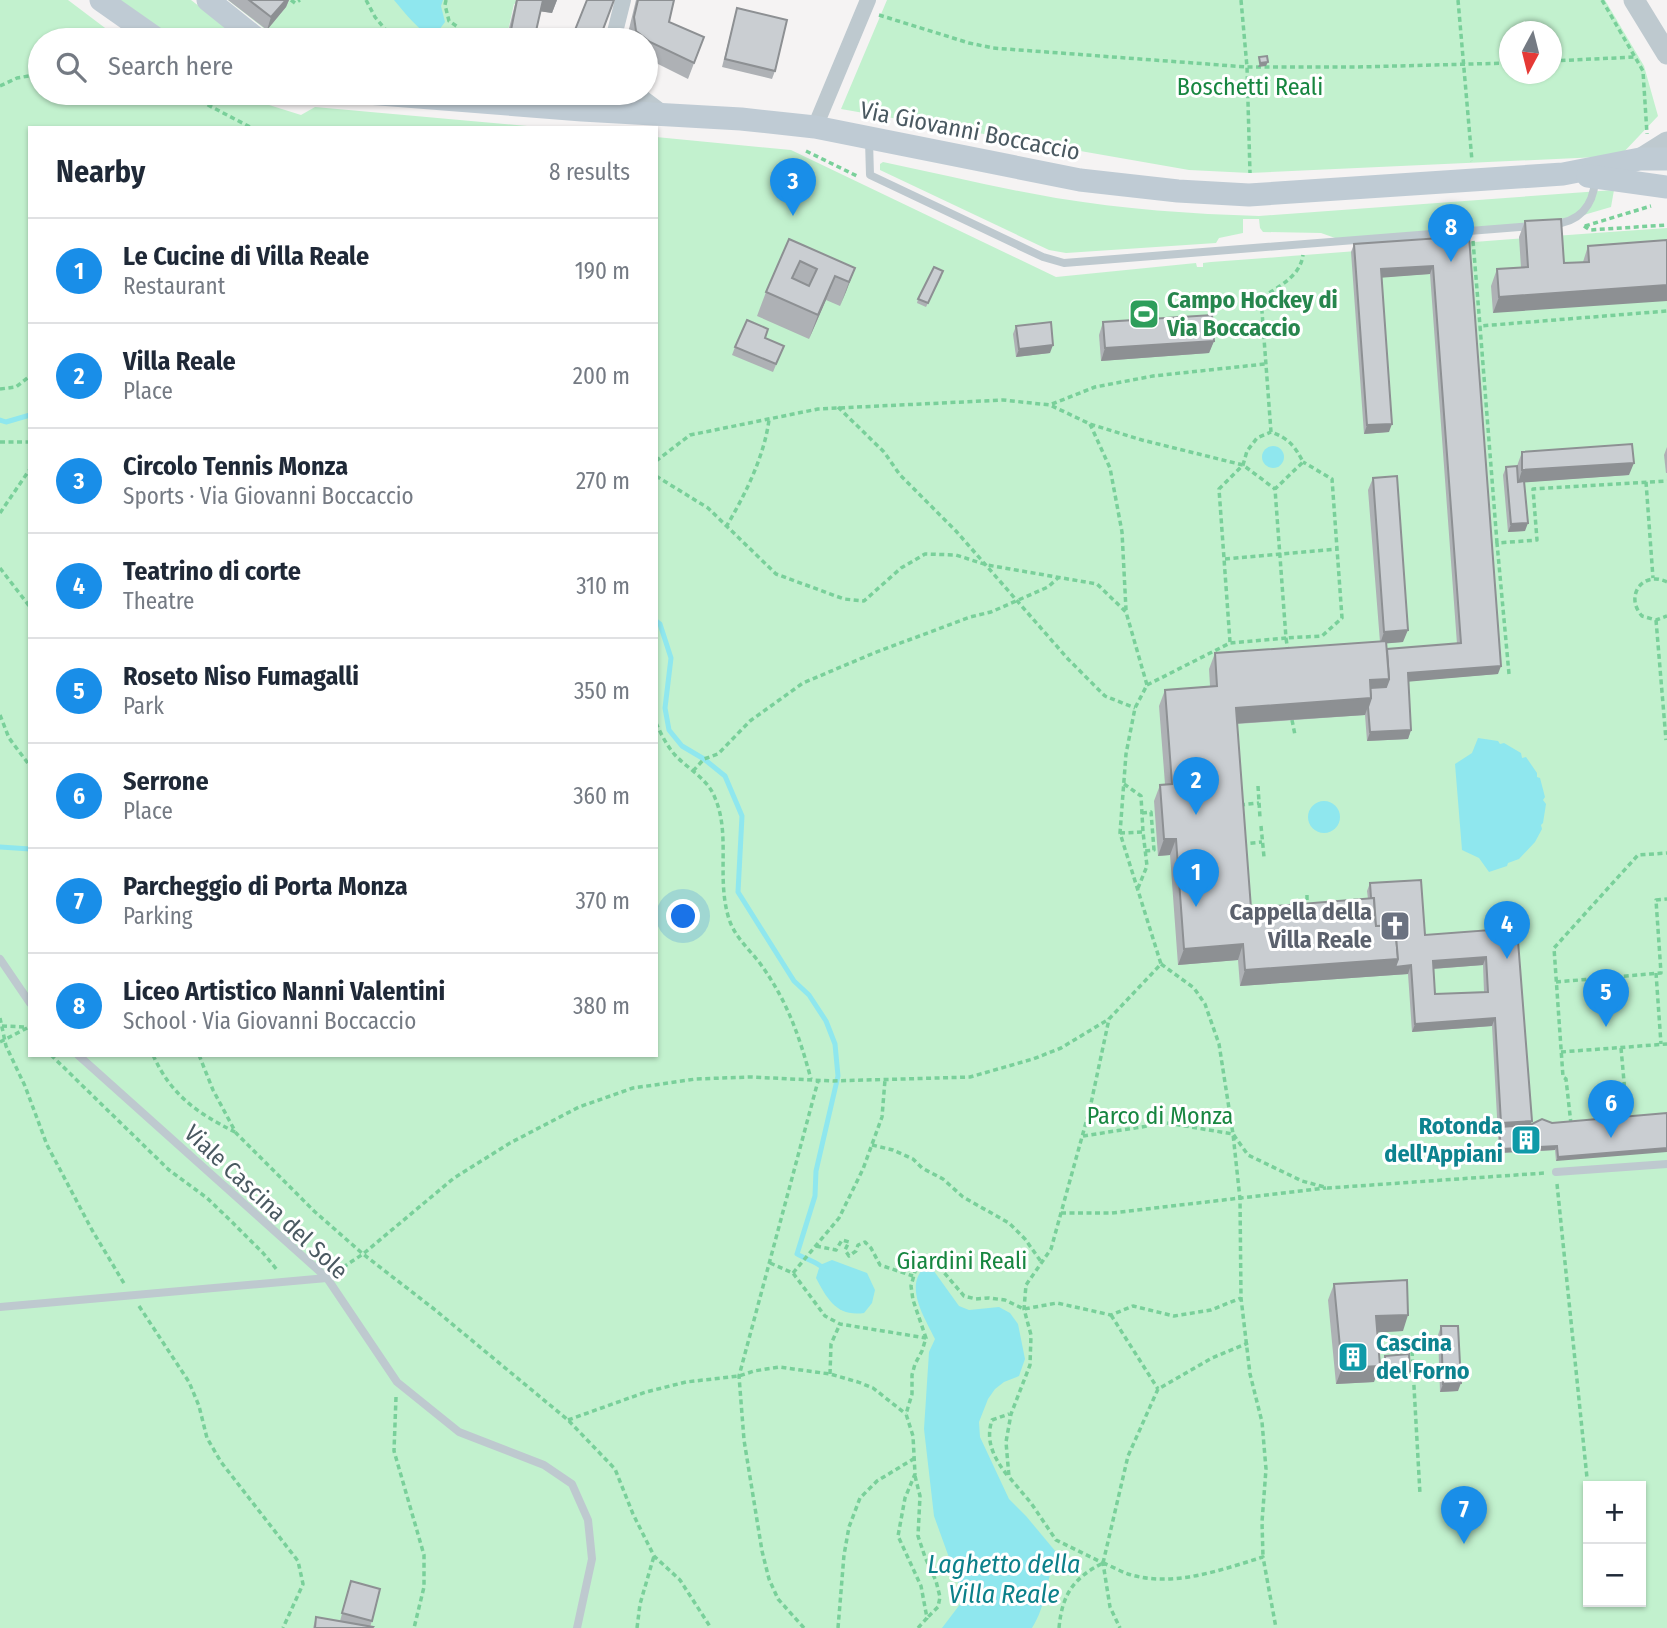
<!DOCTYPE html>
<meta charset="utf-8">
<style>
:root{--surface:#fff;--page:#f6f6f7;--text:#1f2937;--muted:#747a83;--line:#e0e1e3;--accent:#198ee8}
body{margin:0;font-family:"Fira Sans Condensed",sans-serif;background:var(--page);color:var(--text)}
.controls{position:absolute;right:21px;bottom:21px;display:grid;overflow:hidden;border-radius:0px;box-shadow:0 2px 5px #0004}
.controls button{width:63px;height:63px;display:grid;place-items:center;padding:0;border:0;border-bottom:2px solid var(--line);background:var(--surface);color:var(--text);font:35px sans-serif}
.compass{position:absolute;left:1499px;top:21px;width:63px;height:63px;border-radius:50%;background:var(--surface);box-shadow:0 2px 5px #0004;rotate:187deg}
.you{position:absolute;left:684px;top:917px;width:24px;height:24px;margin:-18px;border:5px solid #fff;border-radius:50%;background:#1a73e8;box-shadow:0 0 0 10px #1a73e833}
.badge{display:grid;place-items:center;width:46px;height:46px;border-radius:50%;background:var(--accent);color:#fff;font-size:23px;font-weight:700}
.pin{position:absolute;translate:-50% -58px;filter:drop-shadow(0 2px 4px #0008)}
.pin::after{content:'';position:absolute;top:37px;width:24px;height:21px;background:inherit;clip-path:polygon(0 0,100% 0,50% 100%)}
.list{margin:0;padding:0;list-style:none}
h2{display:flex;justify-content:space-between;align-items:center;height:91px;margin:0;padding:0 28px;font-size:30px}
h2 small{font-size:23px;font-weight:400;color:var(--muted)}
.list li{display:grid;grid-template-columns:46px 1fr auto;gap:21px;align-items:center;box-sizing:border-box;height:105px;padding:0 28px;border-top:2px solid var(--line)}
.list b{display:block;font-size:26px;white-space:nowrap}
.list p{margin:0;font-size:23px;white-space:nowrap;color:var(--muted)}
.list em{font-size:23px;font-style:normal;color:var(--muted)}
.icon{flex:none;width:38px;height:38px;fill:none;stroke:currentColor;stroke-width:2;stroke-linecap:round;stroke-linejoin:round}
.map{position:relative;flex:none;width:1667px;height:1628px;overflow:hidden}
.search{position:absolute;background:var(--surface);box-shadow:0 2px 5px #0004;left:28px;top:28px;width:630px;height:77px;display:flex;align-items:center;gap:18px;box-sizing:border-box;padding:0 24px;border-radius:38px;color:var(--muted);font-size:26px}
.panel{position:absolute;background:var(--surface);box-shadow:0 2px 5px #0004;left:28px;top:126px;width:630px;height:931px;border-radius:0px}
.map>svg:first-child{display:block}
.green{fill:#c2f1ce;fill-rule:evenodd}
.water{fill:#8fe7ee}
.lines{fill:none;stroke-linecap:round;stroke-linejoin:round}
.stream{stroke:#8fe7ee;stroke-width:5}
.path{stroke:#79d09a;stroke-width:3.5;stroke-dasharray:5 3.5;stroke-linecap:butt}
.service{stroke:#bec9cf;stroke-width:8}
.minor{stroke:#bec9cf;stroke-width:16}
.tertiary{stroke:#bec9cf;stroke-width:21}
.secondary{stroke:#bfcbd4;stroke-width:23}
.wall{fill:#aeb1b5;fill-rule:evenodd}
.shaded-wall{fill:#8d9093}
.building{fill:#caced2;stroke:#8d9093;stroke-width:2;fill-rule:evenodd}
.labels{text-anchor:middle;stroke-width:6;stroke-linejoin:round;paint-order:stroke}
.park-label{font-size:24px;fill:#178640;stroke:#fff}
.street-label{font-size:24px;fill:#4a5961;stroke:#fff}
.leisure-label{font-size:24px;font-weight:bold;fill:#27864d;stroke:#fff;text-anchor:start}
.worship-label{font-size:24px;font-weight:bold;fill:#5b616d;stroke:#fff;text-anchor:end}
.culture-label{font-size:24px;font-weight:bold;fill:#0d838f;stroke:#fff;text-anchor:end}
.water-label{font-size:26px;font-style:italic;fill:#0c808a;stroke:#fff}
</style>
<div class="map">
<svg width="1667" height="1628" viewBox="0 0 1667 1628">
<rect width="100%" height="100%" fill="#f5f3f3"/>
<g class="green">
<path d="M0,0H68L121,40H40V93H231L301,115L315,107L549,128H30V1055H656V137L791,150L1056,277L1196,263L1197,267H1203V263L1211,262C1363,251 1515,238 1667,228V1628H0ZM1588,1486H1641V1602H1588Z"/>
<polygon points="120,0 191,0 243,40 190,40 160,28"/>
<polygon points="228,0 531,0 514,4 506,40 279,40"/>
<path d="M887,0H1605L1644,66L1658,116L1620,156L1250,173L1189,170L841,109ZM1510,32H1552V74H1510Z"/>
<path d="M883,162C940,174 998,188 1056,198C1123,209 1191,214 1259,216L1614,190L1611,207L1563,221L1338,239L1321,233L1263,232L1260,228L1259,219H1243V233L1219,238L1216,243L1066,253L1049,250L880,170V164Z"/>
</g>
<g class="water">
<path d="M394,0H443L441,6L445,22L433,38C419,31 405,13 394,0Z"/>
<circle cx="1273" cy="457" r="11"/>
<polygon points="1478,738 1498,741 1500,744 1504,743 1521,753 1522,758 1526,757 1537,773 1537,777 1540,778 1545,797 1543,800 1546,804 1543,823 1541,825 1542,829 1535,842 1519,859 1508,863 1507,866 1489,872 1479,858 1462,850 1455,764 1472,753"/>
<circle cx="1324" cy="817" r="16"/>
<path d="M832,1260L867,1273L875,1290L872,1303L864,1313C837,1317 827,1299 816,1278L820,1265Z"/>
<path d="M925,1267H931L959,1306L969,1310L999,1307L1010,1313L1018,1324L1025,1359L1019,1376L1004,1382L995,1389L988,1399L979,1422L980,1437L1009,1499L1026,1516L1056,1552C1047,1579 1047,1604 1032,1628H942L964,1599L934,1516L924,1429L929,1352L935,1339C926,1320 903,1286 925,1267Z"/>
</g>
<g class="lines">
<g class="stream">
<polyline points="417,40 421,32"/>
<polyline points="0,420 6,422 30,415"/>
<path d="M656,621L660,624L671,658L665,708L669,730L682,746L704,759L725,776L742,816L738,892L794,981L809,995L826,1021L835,1044L838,1076L816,1171L815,1196L797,1254C805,1259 818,1262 824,1269"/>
<polyline points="0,847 30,849"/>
</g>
<g class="path">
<polyline points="291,0 295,3 300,0"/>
<polyline points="366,0 375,17 394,40"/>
<polyline points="446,0 445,5 449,21 458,27 453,40"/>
<polyline points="1241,0 1247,67 1250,173"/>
<polyline points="1458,0 1472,161"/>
<polyline points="1602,0 1643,71 1647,134"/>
<polyline points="879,15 969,43 993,48 1247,67 1358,67 1510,63"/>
<polyline points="1552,61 1635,57"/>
<polyline points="0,86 17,78 40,74"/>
<polyline points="185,93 252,128"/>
<polyline points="806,151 857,176"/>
<polyline points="1584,226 1590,230 1667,225"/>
<polyline points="1585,226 1651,206"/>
<polyline points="1473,241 1480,326"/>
<polyline points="0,389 16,387 30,376"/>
<polyline points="1052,404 1095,387 1153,376 1265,364"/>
<polyline points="838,407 884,452 900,475 956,531 1068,659 1105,696 1135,708"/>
<polyline points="1090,424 1110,468 1122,532 1126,610"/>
<polyline points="0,442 30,442"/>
<polyline points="656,461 690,435 818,409 1003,400 1050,405 1090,424 1142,440 1243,465 1275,489"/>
<polyline points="656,476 708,508 776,574 844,599 864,601 901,568 925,554 956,555 987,565 1097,584 1126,612 1147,685 1135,708 1126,754 1120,833 1161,964 1109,1019 1090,1108 1051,1249 1026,1285 1024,1309 1031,1335 1030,1365 1011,1414 1006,1442 1009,1477 1031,1503 1056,1540 1103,1563 1110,1607 1120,1628"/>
<polyline points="1646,482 1653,578"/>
<polyline points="0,513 30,469"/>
<path d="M726,527C745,495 764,457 769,420"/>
<polyline points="1497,543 1480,326 1667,311"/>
<polyline points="1225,559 1337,549"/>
<polyline points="0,568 30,607"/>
<path d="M1667,582C1643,570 1624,596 1642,616L1656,620L1667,616"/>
<polyline points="1656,620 1666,740"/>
<polyline points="1230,642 1219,489 1243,465 1247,451 1257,438 1271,432"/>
<polyline points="1288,652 1286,638 1322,636 1342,618 1332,479 1303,462"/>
<polyline points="1509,674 1497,543 1537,540 1533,489 1667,481"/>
<path d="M1147,685L1230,643L1286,638L1275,489L1303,462C1295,446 1288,438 1271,432L1261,298C1278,287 1300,277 1303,255"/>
<polyline points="0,715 9,738 30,766"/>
<polyline points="1292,720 1295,735"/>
<path d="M656,723C661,734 667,746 675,755C688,769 708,779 715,798C731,835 716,878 729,919C735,937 748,948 759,962C787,1000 799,1035 811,1079"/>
<polyline points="693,771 704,759 718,754 750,721 803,683 874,653 970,617 991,612 1048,587 1059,577"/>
<polyline points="1124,784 1141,796 1143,832"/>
<polyline points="1258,786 1260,818"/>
<polyline points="1240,805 1259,803"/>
<polyline points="1142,813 1151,812 1154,850 1145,851"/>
<polyline points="1261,826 1264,857"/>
<polyline points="1120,833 1143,832 1147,866 1138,888"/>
<polyline points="1242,844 1262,842"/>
<polyline points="1307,895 1307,907"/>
<polyline points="1161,964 1194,988 1205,1004 1219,1044 1233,1134 1240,1199 1241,1298 1250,1374 1262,1422 1266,1469 1262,1522 1263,1557"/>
<polyline points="1656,973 1661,1044"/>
<polyline points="1556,982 1661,973 1656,900 1667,899"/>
<polyline points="0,1018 6,1046 25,1086 47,1145 92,1230 125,1285"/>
<polyline points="2,1026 26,1027"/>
<polyline points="0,1042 29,1027 30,1029"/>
<polyline points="1621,1048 1626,1104"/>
<polyline points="1561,1052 1667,1044"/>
<polyline points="51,1055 169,1170 207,1198 232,1222 263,1253 278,1271"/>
<path d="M153,1055C171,1095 197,1113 235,1132"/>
<polyline points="199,1055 213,1090 236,1133 314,1211 363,1254 434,1309 568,1420 615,1469 633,1514 654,1556 680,1580 711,1628"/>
<polyline points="1571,1124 1566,1079 1563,1077 1554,948 1638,855 1667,853"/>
<polyline points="1083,1136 1167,1123 1233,1134 1248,1155 1302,1181 1328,1188 1545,1173"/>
<polyline points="872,1145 893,1150 913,1159 922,1168 943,1179 963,1197 1009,1223 1025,1239 1042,1263"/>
<polyline points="1557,1184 1587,1478"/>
<polyline points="1061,1213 1112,1213 1326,1188"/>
<polyline points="816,1246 836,1250 842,1240 849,1242 845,1250 849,1256 856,1251 858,1245 865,1242 871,1248 880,1265 913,1276"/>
<polyline points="770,1263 793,1273 825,1316 840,1324 926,1338"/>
<polyline points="336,1272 363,1254 454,1178 510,1143 579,1107 633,1088 696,1079 751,1077 833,1081 970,1077 1033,1059 1061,1048 1109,1019"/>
<polyline points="793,1273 839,1218 863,1169 882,1117 885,1080"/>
<polyline points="139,1306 189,1382 199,1406 207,1438 221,1462 298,1561 303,1584 283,1628"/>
<polyline points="1111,1315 1158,1389"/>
<polyline points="1412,1351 1420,1494"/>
<polyline points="830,1374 831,1344 840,1324"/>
<polyline points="396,1397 394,1451 424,1555 424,1587 414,1628"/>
<polyline points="568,1420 646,1392 686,1382 739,1376 754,1371 779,1367 830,1374 858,1382 873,1388 906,1414"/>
<path d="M1007,1475C994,1458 985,1441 992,1420L1009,1414"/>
<polyline points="915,1476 920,1496 918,1536 925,1557 936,1581 940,1597 938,1607 928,1617"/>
<polyline points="1103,1563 1128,1456 1158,1389 1212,1358 1248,1343"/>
<path d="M1103,1563C1111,1566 1120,1571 1128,1574C1172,1588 1221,1570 1263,1557L1276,1628"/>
<polyline points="637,1628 640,1604 654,1556"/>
<polyline points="804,1628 778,1599 769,1579 762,1551 744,1440 739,1376 818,1081"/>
<polyline points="838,1628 844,1555 849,1527 860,1498 877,1481 915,1458"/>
<polyline points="918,1628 927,1618 921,1586 898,1536 905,1498 915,1474 913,1436 906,1414 912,1394 912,1375 915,1364 922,1351 926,1338 913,1300 911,1286 916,1268 929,1259 936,1263 964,1296 976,1299 989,1298 1005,1300 1024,1309 1057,1303 1111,1315 1133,1306 1174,1316 1211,1310 1241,1298"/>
<path d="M1059,1628C1062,1595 1073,1578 1103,1563"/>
</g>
<g class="service">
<polyline points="869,141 870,175 1043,257 1064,263 1533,226"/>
<path d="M1553,224C1579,222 1593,206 1595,181"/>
<polyline points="0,959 30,1003"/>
<polyline points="78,1055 327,1278 397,1382 459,1432 544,1465 572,1484 588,1520 592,1559 577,1628"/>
<polyline points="1556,1172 1667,1164"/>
<polyline points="0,1307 327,1278"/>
</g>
<g class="minor">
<polyline points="613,40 623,0"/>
<polyline points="636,93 664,114"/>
<polyline points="815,127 868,0"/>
</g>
<g class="tertiary">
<polyline points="1634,0 1667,54"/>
<polyline points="1640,159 1667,142"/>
</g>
<g class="secondary">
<polyline points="101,0 158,40"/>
<polyline points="208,0 258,40"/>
<polyline points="367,93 582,110 741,119 815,127 1080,180 1178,191 1249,195 1563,174 1640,159 1667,159"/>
<polyline points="1588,176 1667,187"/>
</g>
</g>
<g class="wall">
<polygon points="228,0 289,0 286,7 267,30"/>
<polygon points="516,0 557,0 552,13 540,11 534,40 506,40"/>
<polygon points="636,0 674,0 669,22 704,37 688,79 646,58 646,40 629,40 628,33"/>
<polygon points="737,8 775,71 772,79 722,67"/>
<polygon points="1525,221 1564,263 1583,262 1588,246 1667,240 1493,313 1491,286 1497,269 1521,268 1519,237"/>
<path d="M1469,236L1498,674L1408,681L1411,730L1408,739L1367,741L1365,715L1237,724L1251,908L1368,899L1367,891L1370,883L1425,935L1517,928L1530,1125L1667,1113L1556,1161L1555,1150L1499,1153L1492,1026L1412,1032L1408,974L1240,986L1238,960L1178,965L1170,855L1158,856L1154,801L1160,785L1165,784L1159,706L1165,690L1210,686L1209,669L1215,653L1380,642L1368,490L1373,478L1403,642L1387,643V649L1457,644L1430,274L1382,277L1389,432L1364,434L1351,252L1354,244ZM1483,965L1484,992L1435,994L1433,969Z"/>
<polygon points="789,239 855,268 840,306 826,300 809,339 757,316 766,292"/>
<polygon points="942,276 926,307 917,303 918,299"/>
<polygon points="1103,322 1214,341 1209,353 1101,361 1099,335"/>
<polygon points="1016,326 1050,353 1016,357 1013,334"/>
<polygon points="765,338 784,346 773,372 732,355 735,347"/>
<polygon points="1667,447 1667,473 1666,473 1664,455"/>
<polygon points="1522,452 1629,475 1524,482 1525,531 1508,532 1503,475 1506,467 1517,466"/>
<polygon points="1334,1284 1403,1331 1377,1332 1374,1382 1336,1384 1328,1300"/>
<polygon points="1441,1326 1458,1391 1440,1392 1438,1335"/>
<polygon points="1385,1356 1410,1371 1407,1379 1383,1381 1382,1364"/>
<polygon points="351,1581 372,1621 370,1627 372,1628 313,1628 316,1617 340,1621"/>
</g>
<g class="shaded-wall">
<polygon points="286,0 289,0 286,7 267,30 271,17"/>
<polygon points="542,0 557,0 552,13 538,11"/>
<polygon points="1268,62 1266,66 1258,67 1260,63"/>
<polygon points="1433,266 1430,274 1378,278 1381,269"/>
<polygon points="855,268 846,292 840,306 849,282"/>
<polygon points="835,276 826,300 809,339 818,315"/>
<polygon points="1667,285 1667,301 1493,313 1499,297"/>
<polygon points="1214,341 1209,353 1101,361 1105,348"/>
<polygon points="1053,345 1050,353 1016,357 1019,349"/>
<polygon points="1392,424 1389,432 1364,434 1367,425"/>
<polygon points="1634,463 1629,475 1518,483 1522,470"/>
<polygon points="1528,523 1525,531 1508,532 1511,524"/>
<polygon points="1408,630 1403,642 1380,644 1384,632"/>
<polygon points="1501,666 1498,674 1405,682 1408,673"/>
<polygon points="1389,679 1383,695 1367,696 1370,680"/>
<polygon points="1371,698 1365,715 1230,724 1236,708"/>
<polygon points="1411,730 1408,739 1367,741 1370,732"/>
<polygon points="1164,839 1176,839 1170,855 1158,856"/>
<polygon points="1243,944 1238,960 1178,965 1184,949"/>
<polygon points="1486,957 1483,965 1430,969 1433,961"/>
<polygon points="1398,959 1411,965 1408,974 1240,986 1245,970"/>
<polygon points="1495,1018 1492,1026 1412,1032 1415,1024"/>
<polygon points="1532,1121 1529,1129 1499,1127 1501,1123"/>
<polygon points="1557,1146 1555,1150 1499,1153 1501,1149"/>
<polygon points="1667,1148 1667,1152 1556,1161 1558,1157"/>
<polygon points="1408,1315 1403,1331 1370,1333 1376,1316"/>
<polygon points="1380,1366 1374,1382 1336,1384 1342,1368"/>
<polygon points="1410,1371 1407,1379 1383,1381 1386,1373"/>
<polygon points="1461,1383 1458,1391 1440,1392 1443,1384"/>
</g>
<g class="building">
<polygon points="249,0 286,0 271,17"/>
<polygon points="517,0 543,0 534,40 509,40"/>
<polygon points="587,0 614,0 599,40 571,40"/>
<polygon points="638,0 674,0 669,22 704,37 694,63 650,42 636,31 634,17"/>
<polygon points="737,8 787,20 775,71 725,59"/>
<polygon points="1267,56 1268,62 1260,63 1259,57"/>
<polygon points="1561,219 1564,263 1589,262 1588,246 1667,240 1667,285 1499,297 1497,269 1528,267 1525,221"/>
<polygon points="1469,236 1501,666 1408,673 1411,730 1370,732 1368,707 1371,698 1370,688 1386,687 1389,679 1387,649 1461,643 1433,266 1381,269 1392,424 1367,425 1354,244"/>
<path d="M789,239L855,268L849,282L835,276L818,315L766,292ZM800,261L817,269L809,286L792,278Z"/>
<polygon points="934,267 943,271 928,303 918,299"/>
<polygon points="1212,315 1214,341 1105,348 1103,322"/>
<polygon points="747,320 768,329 765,338 784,346 776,364 735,347"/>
<polygon points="1051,322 1053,345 1019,349 1016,326"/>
<polygon points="1632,444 1634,463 1522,470 1522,452"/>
<polygon points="1517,466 1518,482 1524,481 1528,523 1511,524 1506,467"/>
<polygon points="1397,476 1408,630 1384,632 1373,478"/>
<polygon points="1386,641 1389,679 1370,680 1371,698 1236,708 1251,908 1374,898 1376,926 1395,925 1398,959 1245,970 1243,944 1184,949 1176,839 1164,839 1160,785 1172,784 1165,690 1217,686 1215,653"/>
<path d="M1421,880L1425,935L1517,928L1532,1121L1501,1123L1495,1018L1415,1024L1411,965L1395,967L1398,959L1395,925L1376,926L1374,898H1371L1370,883ZM1486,957L1488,992L1435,994L1433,961Z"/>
<polygon points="1667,1113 1667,1148 1558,1157 1557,1146 1501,1149 1499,1127 1530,1125 1542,1119 1552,1123"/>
<polygon points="1407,1280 1408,1315 1376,1316 1380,1366 1342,1368 1334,1284"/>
<polygon points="1441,1326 1458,1326 1461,1383 1443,1384"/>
<polygon points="1409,1354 1410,1371 1386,1373 1385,1356"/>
<polygon points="351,1581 380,1589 372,1621 342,1613"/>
<polygon points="316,1617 373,1627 372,1628 315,1628"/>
</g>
<defs>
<g id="stadium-square" transform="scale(1.575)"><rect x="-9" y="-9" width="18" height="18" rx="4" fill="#2e9e5b" stroke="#fff"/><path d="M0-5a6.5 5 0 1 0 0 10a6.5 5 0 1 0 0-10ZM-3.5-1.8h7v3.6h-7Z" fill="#fff"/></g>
<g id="church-square" transform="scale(1.575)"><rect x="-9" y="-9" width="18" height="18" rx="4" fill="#6b7280" stroke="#fff"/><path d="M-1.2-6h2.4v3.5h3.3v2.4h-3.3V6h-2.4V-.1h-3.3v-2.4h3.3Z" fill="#fff"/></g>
<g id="building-square" transform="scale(1.575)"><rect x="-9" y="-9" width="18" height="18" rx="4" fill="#0f9aa8" stroke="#fff"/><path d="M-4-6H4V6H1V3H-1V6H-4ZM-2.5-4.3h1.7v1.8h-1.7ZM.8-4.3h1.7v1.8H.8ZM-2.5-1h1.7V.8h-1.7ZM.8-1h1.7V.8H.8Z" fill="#fff"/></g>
</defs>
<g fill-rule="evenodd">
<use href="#stadium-square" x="1144" y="314"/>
<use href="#church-square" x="1395" y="926"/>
<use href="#building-square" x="1526" y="1140"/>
<use href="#building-square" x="1353" y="1357"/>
</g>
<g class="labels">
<g class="park-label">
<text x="1250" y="95">Boschetti Reali</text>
<text x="1160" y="1124">Parco di Monza</text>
<text x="962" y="1269">Giardini Reali</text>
</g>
<g class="street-label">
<text transform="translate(970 131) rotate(11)" y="8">Via Giovanni Boccaccio</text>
<text transform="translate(266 1202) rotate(43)" y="8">Viale Cascina del Sole</text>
</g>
<g class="leisure-label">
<text x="1167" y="308">Campo Hockey di<tspan x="1167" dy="28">Via Boccaccio</tspan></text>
</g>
<g class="worship-label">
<text x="1372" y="920">Cappella della<tspan x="1372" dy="28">Villa Reale</tspan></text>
</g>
<g class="culture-label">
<text x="1503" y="1134">Rotonda<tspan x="1503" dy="28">dell'Appiani</tspan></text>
<text x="1376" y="1351" text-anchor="start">Cascina<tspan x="1376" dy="28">del Forno</tspan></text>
</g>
<g class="water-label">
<text x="1004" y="1573">Laghetto della<tspan x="1004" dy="30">Villa Reale</tspan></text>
</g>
</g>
</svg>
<div class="controls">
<button>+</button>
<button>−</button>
</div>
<svg class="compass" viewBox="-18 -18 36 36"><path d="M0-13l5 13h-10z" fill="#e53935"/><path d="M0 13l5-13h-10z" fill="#747a83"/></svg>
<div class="you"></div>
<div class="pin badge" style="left:1196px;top:907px">1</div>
<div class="pin badge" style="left:1196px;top:815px">2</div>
<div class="pin badge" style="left:793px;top:216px">3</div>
<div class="pin badge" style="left:1507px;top:959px">4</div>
<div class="pin badge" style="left:1606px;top:1027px">5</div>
<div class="pin badge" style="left:1611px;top:1138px">6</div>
<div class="pin badge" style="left:1464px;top:1544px">7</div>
<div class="pin badge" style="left:1451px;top:262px">8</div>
<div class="search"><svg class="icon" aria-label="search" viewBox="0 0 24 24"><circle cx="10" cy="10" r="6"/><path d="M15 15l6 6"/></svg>Search here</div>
<section class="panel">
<h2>Nearby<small>8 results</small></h2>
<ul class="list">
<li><span class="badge">1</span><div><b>Le Cucine di Villa Reale</b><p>Restaurant</p></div><em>190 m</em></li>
<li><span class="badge">2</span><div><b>Villa Reale</b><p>Place</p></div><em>200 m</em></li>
<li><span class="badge">3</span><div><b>Circolo Tennis Monza</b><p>Sports · Via Giovanni Boccaccio</p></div><em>270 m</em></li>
<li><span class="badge">4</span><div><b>Teatrino di corte</b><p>Theatre</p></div><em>310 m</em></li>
<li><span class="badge">5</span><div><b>Roseto Niso Fumagalli</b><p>Park</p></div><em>350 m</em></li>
<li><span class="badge">6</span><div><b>Serrone</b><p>Place</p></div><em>360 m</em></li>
<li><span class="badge">7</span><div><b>Parcheggio di Porta Monza</b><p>Parking</p></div><em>370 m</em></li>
<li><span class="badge">8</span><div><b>Liceo Artistico Nanni Valentini</b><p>School · Via Giovanni Boccaccio</p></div><em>380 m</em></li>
</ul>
</section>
</div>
